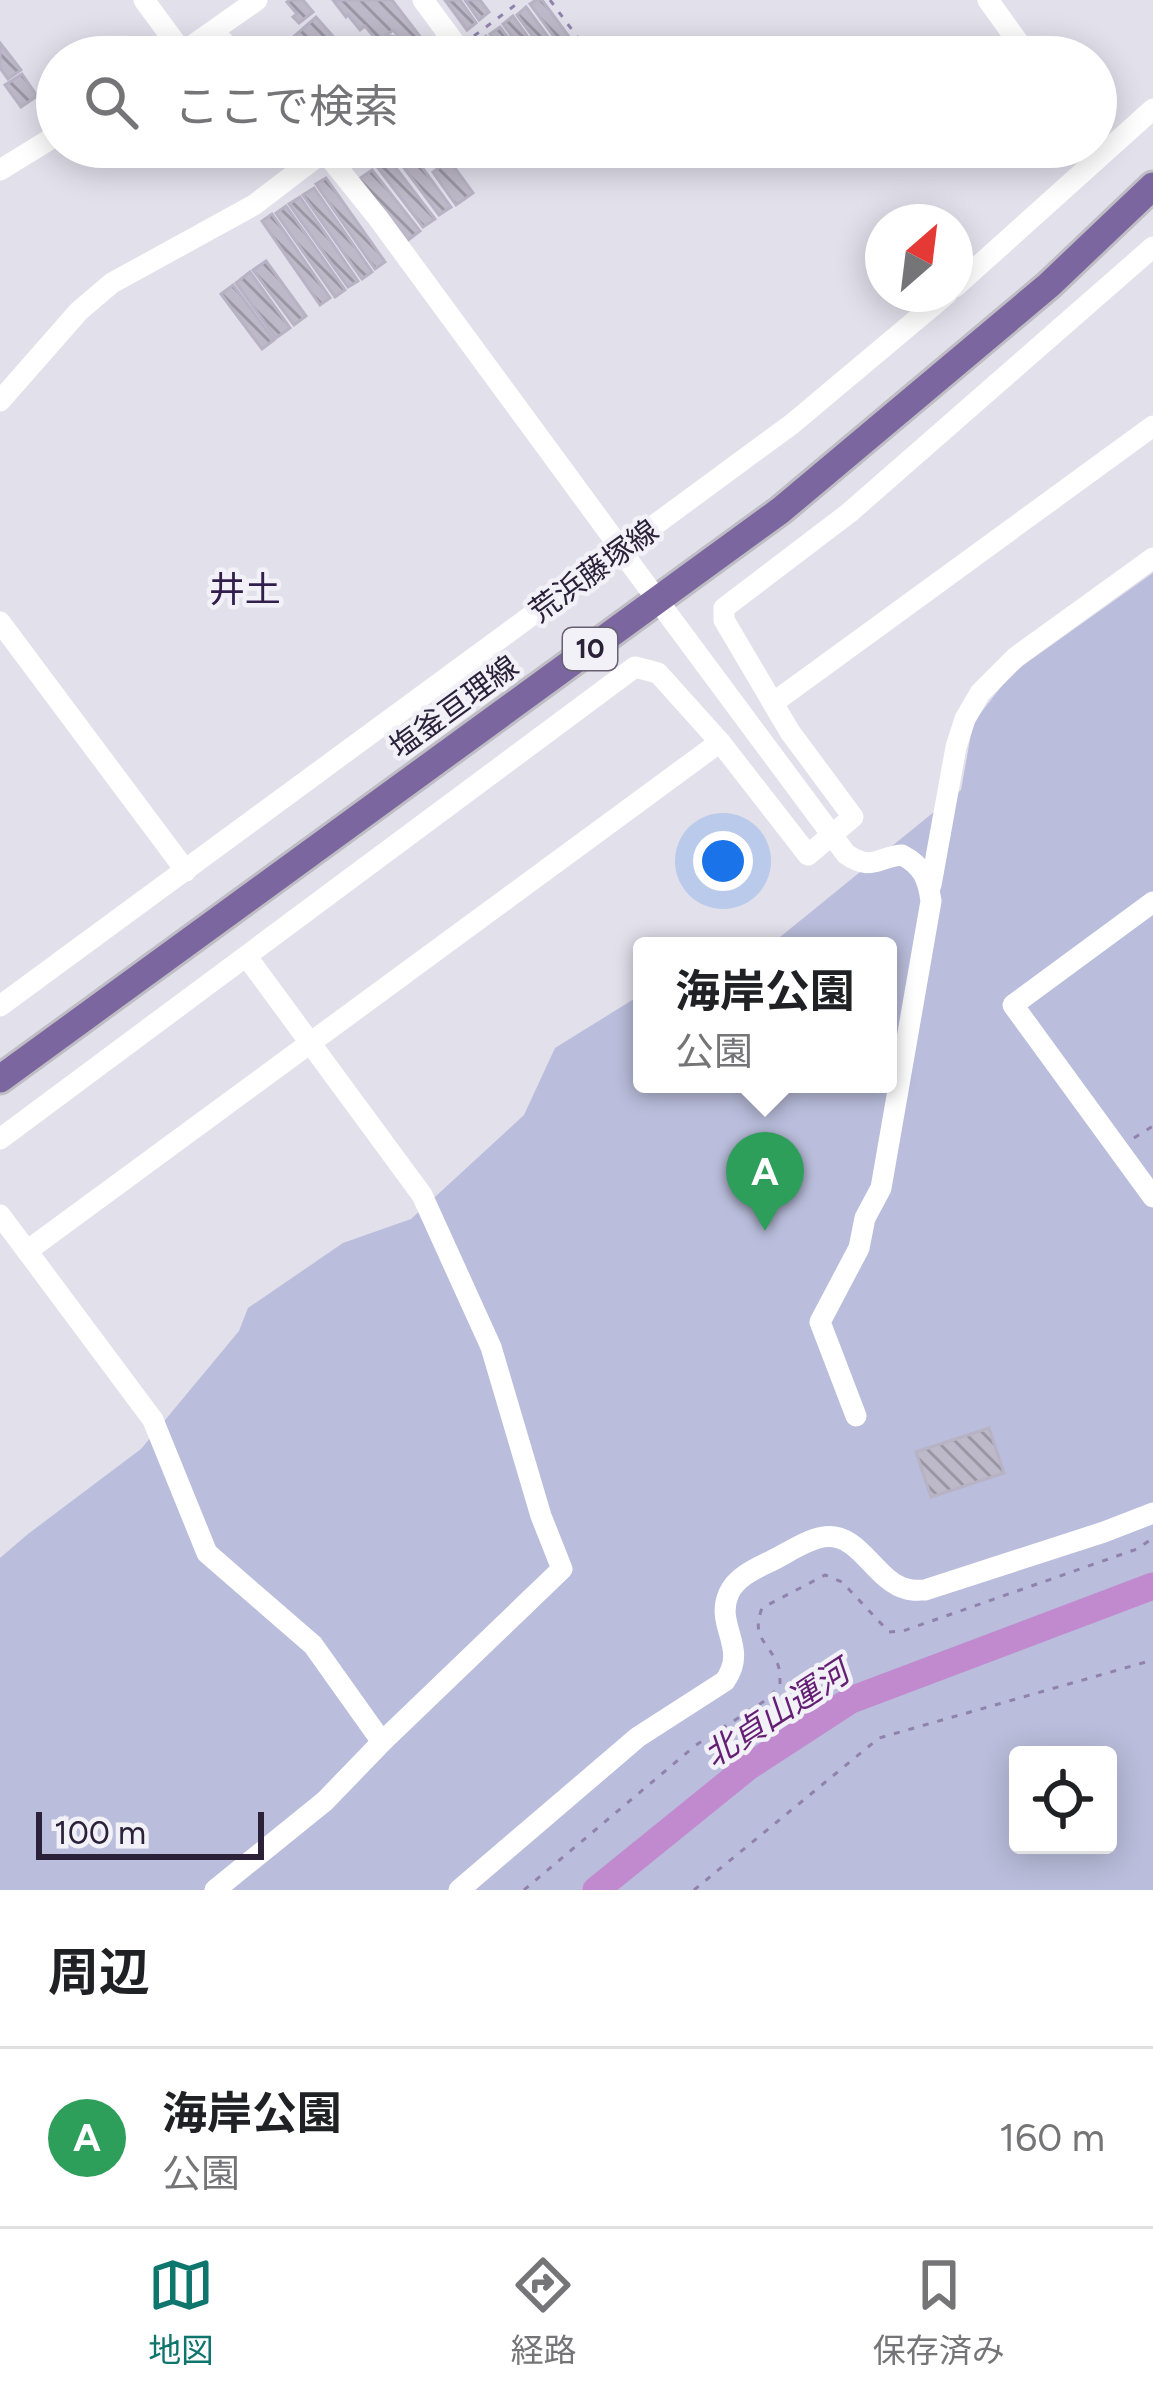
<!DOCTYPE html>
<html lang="ja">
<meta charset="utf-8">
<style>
:root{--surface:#fff;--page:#f6f6f6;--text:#202124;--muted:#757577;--line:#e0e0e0;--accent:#0f766e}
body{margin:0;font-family:Figtree,"Noto Sans JP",sans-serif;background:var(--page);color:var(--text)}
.controls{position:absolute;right:36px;bottom:36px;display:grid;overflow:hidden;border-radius:12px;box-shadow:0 6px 30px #0003}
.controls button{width:108px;height:108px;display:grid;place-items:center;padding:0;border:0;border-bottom:3px solid var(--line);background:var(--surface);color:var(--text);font:60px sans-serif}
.compass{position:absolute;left:865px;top:204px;width:108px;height:108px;border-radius:50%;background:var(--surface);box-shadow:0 6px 30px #0003;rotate:28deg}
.scale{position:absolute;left:36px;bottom:30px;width:228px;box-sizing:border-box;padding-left:12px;border:6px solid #2b223a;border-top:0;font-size:33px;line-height:42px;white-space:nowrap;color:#2b223a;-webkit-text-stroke:9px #f2f1f7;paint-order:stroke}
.you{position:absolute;left:723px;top:861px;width:42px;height:42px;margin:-30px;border:9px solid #fff;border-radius:50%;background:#1a73e8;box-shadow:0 0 0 18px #1a73e833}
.badge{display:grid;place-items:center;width:78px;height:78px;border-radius:50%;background:var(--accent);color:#fff;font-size:39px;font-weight:700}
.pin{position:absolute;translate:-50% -99px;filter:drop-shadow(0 3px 6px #0008)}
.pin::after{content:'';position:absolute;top:63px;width:42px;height:36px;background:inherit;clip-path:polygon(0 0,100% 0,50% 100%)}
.popup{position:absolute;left:633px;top:937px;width:264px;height:156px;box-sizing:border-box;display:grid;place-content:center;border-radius:12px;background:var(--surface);filter:drop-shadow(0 3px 9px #0005);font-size:39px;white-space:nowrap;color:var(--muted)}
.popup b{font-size:45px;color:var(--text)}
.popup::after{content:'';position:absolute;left:50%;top:100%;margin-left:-24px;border:24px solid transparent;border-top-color:var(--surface)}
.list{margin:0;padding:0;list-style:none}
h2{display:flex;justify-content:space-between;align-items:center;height:156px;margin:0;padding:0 48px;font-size:51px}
h2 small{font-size:39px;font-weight:400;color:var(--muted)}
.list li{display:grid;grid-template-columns:78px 1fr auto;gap:36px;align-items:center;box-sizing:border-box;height:180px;padding:0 48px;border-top:3px solid var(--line)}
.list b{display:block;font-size:45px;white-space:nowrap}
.list p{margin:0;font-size:39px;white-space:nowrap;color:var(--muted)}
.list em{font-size:39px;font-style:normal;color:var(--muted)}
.icon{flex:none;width:66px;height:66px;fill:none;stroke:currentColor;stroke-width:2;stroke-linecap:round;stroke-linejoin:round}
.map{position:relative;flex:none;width:1153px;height:1890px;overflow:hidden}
.search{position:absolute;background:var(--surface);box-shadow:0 6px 30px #0003;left:36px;right:36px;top:36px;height:132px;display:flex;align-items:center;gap:30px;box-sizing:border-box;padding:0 42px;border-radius:66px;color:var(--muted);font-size:45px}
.sheet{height:336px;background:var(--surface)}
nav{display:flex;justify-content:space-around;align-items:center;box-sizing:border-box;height:168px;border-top:3px solid var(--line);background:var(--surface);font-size:33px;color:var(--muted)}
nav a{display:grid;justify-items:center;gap:6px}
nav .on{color:var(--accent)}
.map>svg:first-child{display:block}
.green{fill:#babddb;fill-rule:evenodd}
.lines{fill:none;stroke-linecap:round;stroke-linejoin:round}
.river{stroke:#c18ace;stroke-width:27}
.building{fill:url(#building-back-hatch);stroke:#b7b3c4;stroke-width:3}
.major-casing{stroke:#bfbdc4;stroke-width:33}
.path{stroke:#9082ad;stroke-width:3;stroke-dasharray:6 9;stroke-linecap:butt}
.minor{stroke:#fff;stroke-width:21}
.major{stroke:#7c669f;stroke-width:27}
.minor-bridge{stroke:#fff;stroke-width:21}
.labels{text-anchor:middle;stroke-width:9;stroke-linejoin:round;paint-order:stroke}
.shield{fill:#f2f1f7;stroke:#676073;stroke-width:3}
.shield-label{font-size:27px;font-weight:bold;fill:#2b223a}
.street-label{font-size:30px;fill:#2b223a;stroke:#f2f1f7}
.water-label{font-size:33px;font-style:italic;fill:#641e74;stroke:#f2f1f7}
.quarter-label{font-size:36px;fill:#311e4c;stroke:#f2f1f7}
</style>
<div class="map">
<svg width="1153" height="1890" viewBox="0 0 1153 1890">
<defs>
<pattern id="building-back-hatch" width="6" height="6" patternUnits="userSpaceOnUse" patternTransform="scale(3)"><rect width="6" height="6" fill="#bdb9c8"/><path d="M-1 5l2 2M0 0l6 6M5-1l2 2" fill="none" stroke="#9a96a3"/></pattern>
</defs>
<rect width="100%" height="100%" fill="#e2e0eb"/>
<path class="green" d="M1153,573V1890H0V1558L28,1534L141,1449L239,1331L248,1308L343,1243L411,1219L524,1115L555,1048L642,994V1084H888V946H769L961,790L973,723L1011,674ZM1018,1755H1108V1845H1018Z"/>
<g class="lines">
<polyline class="river" points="596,1890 748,1767 851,1700 1153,1586"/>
</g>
<g class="building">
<polygon points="290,0 303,0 313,12 299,23 293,17 297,14 287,2"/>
<polygon points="333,0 392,0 425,43 412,53 393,30 378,42 365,26 360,30 348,15 346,17"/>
<polygon points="445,0 460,0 476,23 467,30"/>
<polygon points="465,0 480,0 489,12 479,20"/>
<polygon points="536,0 542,0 584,57 569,57 530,4"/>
<polygon points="526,7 563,57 548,57 517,15"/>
<polygon points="513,16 542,57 527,57 503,24"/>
<polygon points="316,17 338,42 321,57 308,57 291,39"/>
<polygon points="500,27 522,57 507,57 490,34"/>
<circle cx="391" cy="45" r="9"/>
<polygon points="486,36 501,57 487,57 476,43"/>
<polygon points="0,43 21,70 8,79 0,68"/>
<polygon points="22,74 37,96 21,107 5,85"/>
<polygon points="254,147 290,147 290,148 273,165"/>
<polygon points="408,148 451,207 439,215 396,157"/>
<polygon points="389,159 435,219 423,227 378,168"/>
<polygon points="449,160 473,193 456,205 433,172"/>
<polygon points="372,170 420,231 407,241 359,179"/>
<polygon points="326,178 385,262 375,269 316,184"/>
<polygon points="314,188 372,272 362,279 303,195"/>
<polygon points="300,197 358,281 348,287 289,204"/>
<polygon points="286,206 345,290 335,297 276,213"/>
<polygon points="272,214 330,298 320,305 262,221"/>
<polygon points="266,261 306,316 294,325 253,270"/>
<polygon points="250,272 290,328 276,338 236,283"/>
<polygon points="233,285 274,340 262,349 221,294"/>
<polygon points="989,1428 1004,1473 931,1497 916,1452"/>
</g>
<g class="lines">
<g class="major-casing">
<polyline id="major" points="0,1079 781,510 1049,285 1153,186"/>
</g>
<g class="path">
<polyline points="550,0 592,57"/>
<polyline points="474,36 522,0"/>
<polyline points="1134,1138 1153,1126"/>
<path d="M524,1890L696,1745L766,1700L780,1686C780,1680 780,1670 778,1665C767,1640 751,1638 762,1608L825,1575L842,1582L889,1632L903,1631L1137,1549L1153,1538"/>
<polyline points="694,1890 879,1738 1153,1660"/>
</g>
<g class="minor">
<polyline points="144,0 183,53"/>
<polyline points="423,0 465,57"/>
<polyline points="988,0 1029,57"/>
<polyline points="214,32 238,57"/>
<polyline points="176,57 257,0"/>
<polyline points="321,147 378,218 613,538"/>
<polyline points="0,170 57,135"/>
<polyline points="955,287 1153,109"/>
<polyline points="0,401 79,311 112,283 254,205 330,147"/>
<path d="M630,563L846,854C872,872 877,857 902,855C923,866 928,879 931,901L881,1188L865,1218L859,1248L820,1322L856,1416"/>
<polyline points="0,622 186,871"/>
<polyline points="773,703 1153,426"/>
<polyline points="931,885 956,747 965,719 980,693 1016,657 1153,558"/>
<polyline points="1153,902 1013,1005 1153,1197"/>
<polyline points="0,1006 792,424 947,294"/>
<polyline points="0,1139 635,667 658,673 720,742 808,855 853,817 790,732 724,620 724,608 849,513 1153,247"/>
<polyline points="0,1215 27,1251 720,742"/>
<polyline points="27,1251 153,1420 207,1553 313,1645 382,1742 562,1569 541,1516 491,1347 422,1195 247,957"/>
<polyline points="215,1890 325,1801 382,1742"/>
<path d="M459,1890L638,1737L725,1681C749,1647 714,1626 729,1593C737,1576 757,1568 773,1560C789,1552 806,1540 823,1537C860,1531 874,1581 907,1589C913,1591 919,1590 925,1590L1104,1532L1153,1513"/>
</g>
<use href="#major" class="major"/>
<polyline class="minor-bridge" points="613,538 630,563"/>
</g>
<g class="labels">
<rect class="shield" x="563" y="628" width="54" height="42" rx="9"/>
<g class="shield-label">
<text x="590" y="658">10</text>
</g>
<g class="street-label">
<text transform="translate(594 571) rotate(-36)" y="10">荒浜藤塚線</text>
<text transform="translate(454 707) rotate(-36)" y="10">塩釜亘理線</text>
</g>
<g class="water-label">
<text transform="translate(776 1713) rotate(-33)" y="12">北貞山運河</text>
</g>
<g class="quarter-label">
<text x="245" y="602">井土</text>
</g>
</g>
</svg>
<div class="controls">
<button><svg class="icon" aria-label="locate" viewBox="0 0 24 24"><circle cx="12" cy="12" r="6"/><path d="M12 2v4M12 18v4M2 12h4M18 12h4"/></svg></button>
</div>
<svg class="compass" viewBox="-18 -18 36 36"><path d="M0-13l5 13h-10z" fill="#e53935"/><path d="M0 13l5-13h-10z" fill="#757577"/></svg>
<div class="scale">100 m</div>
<div class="you"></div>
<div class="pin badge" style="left:765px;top:1231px;background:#2e9e5b">A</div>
<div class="popup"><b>海岸公園</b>公園</div>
<div class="search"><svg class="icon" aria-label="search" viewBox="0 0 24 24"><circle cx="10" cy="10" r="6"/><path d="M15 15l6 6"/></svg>ここで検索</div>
</div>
<section class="sheet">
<h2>周辺<small></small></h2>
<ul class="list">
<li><span class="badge" style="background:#2e9e5b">A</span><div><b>海岸公園</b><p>公園</p></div><em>160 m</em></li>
</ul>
</section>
<nav>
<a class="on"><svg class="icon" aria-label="map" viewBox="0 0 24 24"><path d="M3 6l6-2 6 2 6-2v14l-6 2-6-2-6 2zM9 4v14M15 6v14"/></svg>地図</a>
<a><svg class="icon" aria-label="directions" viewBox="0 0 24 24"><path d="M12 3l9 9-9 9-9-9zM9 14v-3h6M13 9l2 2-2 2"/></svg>経路</a>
<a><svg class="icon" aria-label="saved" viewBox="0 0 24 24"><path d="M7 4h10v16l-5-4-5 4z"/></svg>保存済み</a>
</nav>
